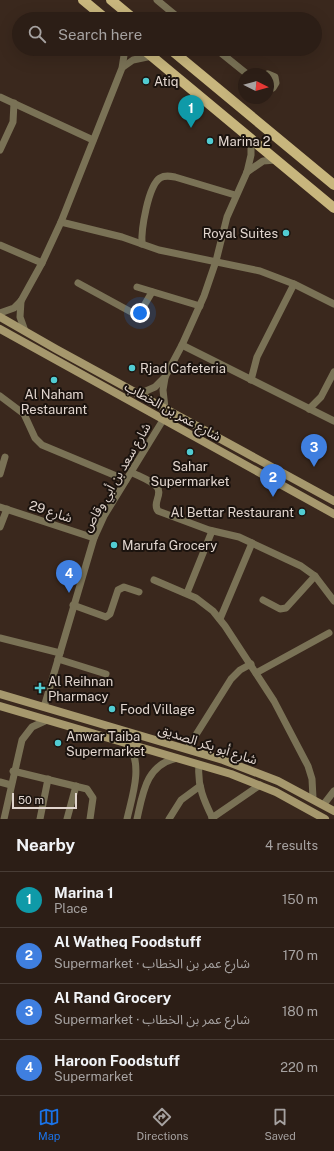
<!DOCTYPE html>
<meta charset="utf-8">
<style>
:root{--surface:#2c1e16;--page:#382b23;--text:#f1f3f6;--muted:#a6a2a1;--line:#483c35;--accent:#1a73e8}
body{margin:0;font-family:"Public Sans","Noto Sans Arabic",sans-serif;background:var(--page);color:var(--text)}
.compass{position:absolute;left:238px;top:68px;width:36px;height:36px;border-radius:50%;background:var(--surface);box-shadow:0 4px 16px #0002;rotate:95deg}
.scale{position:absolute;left:12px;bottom:10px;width:65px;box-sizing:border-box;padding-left:4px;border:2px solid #e1d5ce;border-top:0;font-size:11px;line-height:14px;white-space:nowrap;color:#e1d5ce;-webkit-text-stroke:3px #1b130e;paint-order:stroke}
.you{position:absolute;left:140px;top:313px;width:14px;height:14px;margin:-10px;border:3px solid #fff;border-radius:50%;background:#1a73e8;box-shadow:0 0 0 6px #1a73e833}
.badge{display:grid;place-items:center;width:26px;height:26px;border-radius:50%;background:var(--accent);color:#fff;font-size:13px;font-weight:700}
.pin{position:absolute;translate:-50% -33px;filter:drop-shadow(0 1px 2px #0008)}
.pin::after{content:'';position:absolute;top:21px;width:14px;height:12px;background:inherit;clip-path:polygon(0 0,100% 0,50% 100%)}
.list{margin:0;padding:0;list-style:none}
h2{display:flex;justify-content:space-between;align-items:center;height:52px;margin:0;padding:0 16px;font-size:17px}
h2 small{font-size:13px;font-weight:400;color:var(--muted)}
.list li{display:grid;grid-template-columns:26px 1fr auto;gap:12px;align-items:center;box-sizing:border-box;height:56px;padding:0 16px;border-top:1px solid var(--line)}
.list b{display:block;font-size:15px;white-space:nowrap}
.list p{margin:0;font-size:13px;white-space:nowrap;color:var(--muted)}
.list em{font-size:13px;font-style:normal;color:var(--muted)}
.icon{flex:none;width:22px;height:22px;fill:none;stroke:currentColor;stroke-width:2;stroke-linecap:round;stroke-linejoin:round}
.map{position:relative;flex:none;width:334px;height:819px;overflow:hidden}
.search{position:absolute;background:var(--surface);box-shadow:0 4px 16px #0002;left:12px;right:12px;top:12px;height:44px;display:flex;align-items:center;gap:10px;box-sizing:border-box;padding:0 14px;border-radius:22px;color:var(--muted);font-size:15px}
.sheet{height:276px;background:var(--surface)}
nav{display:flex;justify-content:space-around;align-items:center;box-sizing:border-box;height:56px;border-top:1px solid var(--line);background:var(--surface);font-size:11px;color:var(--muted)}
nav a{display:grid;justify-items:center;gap:2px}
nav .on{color:var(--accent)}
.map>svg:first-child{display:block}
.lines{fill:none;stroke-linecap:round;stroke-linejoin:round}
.street{stroke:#7a7256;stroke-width:7}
.secondary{stroke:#a6986d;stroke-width:8}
.primary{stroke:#c8b67d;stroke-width:10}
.poi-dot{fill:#51ccd2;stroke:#1b130e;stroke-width:1.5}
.labels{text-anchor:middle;stroke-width:4;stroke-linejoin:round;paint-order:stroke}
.poi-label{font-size:13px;fill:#e1d5ce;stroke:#1b130e;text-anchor:start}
.street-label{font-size:13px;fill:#e1d5ce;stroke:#1b130e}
</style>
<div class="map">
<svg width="334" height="819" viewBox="0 0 334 819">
<rect width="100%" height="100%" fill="#3a281d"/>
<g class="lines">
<g class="street">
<polyline points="157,0 180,19"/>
<polyline points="216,49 247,74"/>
<polyline points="123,67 133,60 152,56"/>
<polyline points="268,74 275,77 276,83 273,88 268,90"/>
<polyline points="0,97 93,140"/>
<polyline points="0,150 13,122 14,103"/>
<polyline points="247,172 263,161 276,160"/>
<polyline points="61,222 122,237 159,250 260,271 294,284 334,304"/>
<path d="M142,244C141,230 148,186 160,178C165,175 170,176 175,177L235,195"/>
<polyline points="0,245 42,263"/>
<polyline points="78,283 133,313 142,309 152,292"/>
<polyline points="137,287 200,306"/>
<polyline points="21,301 20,317 25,331"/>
<polyline points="0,313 14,308 21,301 42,263 61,222 122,68 125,49"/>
<polyline points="182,345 334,421"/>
<polyline points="251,380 257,357 294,284"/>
<polyline points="139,394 155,387 165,377 182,345 204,296 216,261 227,217 247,172 251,155 251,139"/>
<polyline points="0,396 24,414 35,438 42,445 126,480"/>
<polyline points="165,408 163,390 165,378"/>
<polyline points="309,409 321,397 334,372"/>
<path d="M131,472C138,476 151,480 157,487C163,494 152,503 158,511L209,530L239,537L301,566L315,576L334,601"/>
<polyline points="0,474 5,457"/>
<polyline points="0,507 94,538"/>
<polyline points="0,527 7,509"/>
<polyline points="154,580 196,598 213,611 225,626 274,701 308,766 312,779 313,798"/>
<polyline points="187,593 212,531"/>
<polyline points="263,600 280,609 286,608 315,576"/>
<polyline points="73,605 106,617 110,614 118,590 124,587 139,592"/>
<polyline points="220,619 252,543"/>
<polyline points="0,638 60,653"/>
<polyline points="58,659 106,674"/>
<polyline points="256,673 329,633"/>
<polyline points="44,707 94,538 104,516 163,420"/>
<polyline points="187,749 231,679 240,670 251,664"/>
<path d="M199,765C197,785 204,801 213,819"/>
<polyline points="13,771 87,789 93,798 90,819"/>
<polyline points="0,782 11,785"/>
<polyline points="324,804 334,791"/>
<polyline points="212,818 260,785"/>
<polyline points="4,819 22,740 32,727 47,720"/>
<polyline points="40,819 48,779"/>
<polyline points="67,819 76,786"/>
<path d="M127,819C133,793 142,769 130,744"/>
<path d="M137,819C143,792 146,765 177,758"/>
<polyline points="169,819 181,800 200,786"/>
</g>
<g class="secondary">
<polyline points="0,317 56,349 334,501"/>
<polyline points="0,329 334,514"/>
<polyline points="0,694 223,760 278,781 334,811"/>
<polyline points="0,706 231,774 276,792 325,819"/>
</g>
<g class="primary">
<polyline points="83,0 106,19"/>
<polyline points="111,0 134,19"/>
<polyline points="143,49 334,208"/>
<polyline points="170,49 334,185"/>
</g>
</g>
<g class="poi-dot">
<circle cx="146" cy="81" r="4"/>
<circle cx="210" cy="141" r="4"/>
<circle cx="286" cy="233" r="4"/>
<circle cx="132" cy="368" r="4"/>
<circle cx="54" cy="380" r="4"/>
<circle cx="190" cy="452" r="4"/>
<circle cx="302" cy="512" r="4"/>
<circle cx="114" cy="545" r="4"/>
<path d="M38 682h4v4h4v4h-4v4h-4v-4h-4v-4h4z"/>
<circle cx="112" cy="709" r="4"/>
<circle cx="58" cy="743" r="4"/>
</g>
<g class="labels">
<g class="poi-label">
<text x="154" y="86">Atiq</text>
<text x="218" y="146">Marina 2</text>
<text x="278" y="238" text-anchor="end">Royal Suites</text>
<text x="140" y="373">Rjad Cafeteria</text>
<text x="54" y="399" text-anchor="middle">Al Naham<tspan x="54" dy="15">Restaurant</tspan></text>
<text x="190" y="471" text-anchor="middle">Sahar<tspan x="190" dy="15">Supermarket</tspan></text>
<text x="294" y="517" text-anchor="end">Al Bettar Restaurant</text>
<text x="122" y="550">Marufa Grocery</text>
<text x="48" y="686">Al Reihnan<tspan x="48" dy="15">Pharmacy</tspan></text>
<text x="120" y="714">Food Village</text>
<text x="66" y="741">Anwar Taiba<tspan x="66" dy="15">Supermarket</tspan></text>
</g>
<g class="street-label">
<text transform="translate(173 411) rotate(29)" y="5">شارع عمر بن الخطاب</text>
<text transform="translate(116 477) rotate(-60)" y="5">شارع سعد بن أبي وقاص</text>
<text transform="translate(51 511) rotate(18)" y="5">شارع 29</text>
<text transform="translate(208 744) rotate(18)" y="5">شارع أبو بكر الصديق</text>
</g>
</g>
</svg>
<svg class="compass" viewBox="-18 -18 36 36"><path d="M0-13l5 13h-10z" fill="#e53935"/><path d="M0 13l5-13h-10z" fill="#a6a2a1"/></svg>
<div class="scale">50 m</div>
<div class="you"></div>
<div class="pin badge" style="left:191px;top:128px;background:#0f9aa8">1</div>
<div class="pin badge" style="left:273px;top:497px;background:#3f7fe0">2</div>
<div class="pin badge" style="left:314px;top:467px;background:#3f7fe0">3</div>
<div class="pin badge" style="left:69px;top:593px;background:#3f7fe0">4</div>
<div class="search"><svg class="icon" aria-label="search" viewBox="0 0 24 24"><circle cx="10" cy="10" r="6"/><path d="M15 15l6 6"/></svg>Search here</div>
</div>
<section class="sheet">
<h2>Nearby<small>4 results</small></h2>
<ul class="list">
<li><span class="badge" style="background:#0f9aa8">1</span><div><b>Marina 1</b><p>Place</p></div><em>150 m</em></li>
<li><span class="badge" style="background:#3f7fe0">2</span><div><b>Al Watheq Foodstuff</b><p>Supermarket · شارع عمر بن الخطاب</p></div><em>170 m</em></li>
<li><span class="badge" style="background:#3f7fe0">3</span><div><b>Al Rand Grocery</b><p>Supermarket · شارع عمر بن الخطاب</p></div><em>180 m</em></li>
<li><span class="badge" style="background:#3f7fe0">4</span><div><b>Haroon Foodstuff</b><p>Supermarket</p></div><em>220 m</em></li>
</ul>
</section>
<nav>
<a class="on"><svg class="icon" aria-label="map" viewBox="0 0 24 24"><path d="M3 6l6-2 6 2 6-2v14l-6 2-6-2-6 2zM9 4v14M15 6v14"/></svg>Map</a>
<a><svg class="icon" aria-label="directions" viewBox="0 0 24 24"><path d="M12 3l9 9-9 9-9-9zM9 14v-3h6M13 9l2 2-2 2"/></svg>Directions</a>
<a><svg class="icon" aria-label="saved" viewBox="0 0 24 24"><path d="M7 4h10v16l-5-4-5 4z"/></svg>Saved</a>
</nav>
